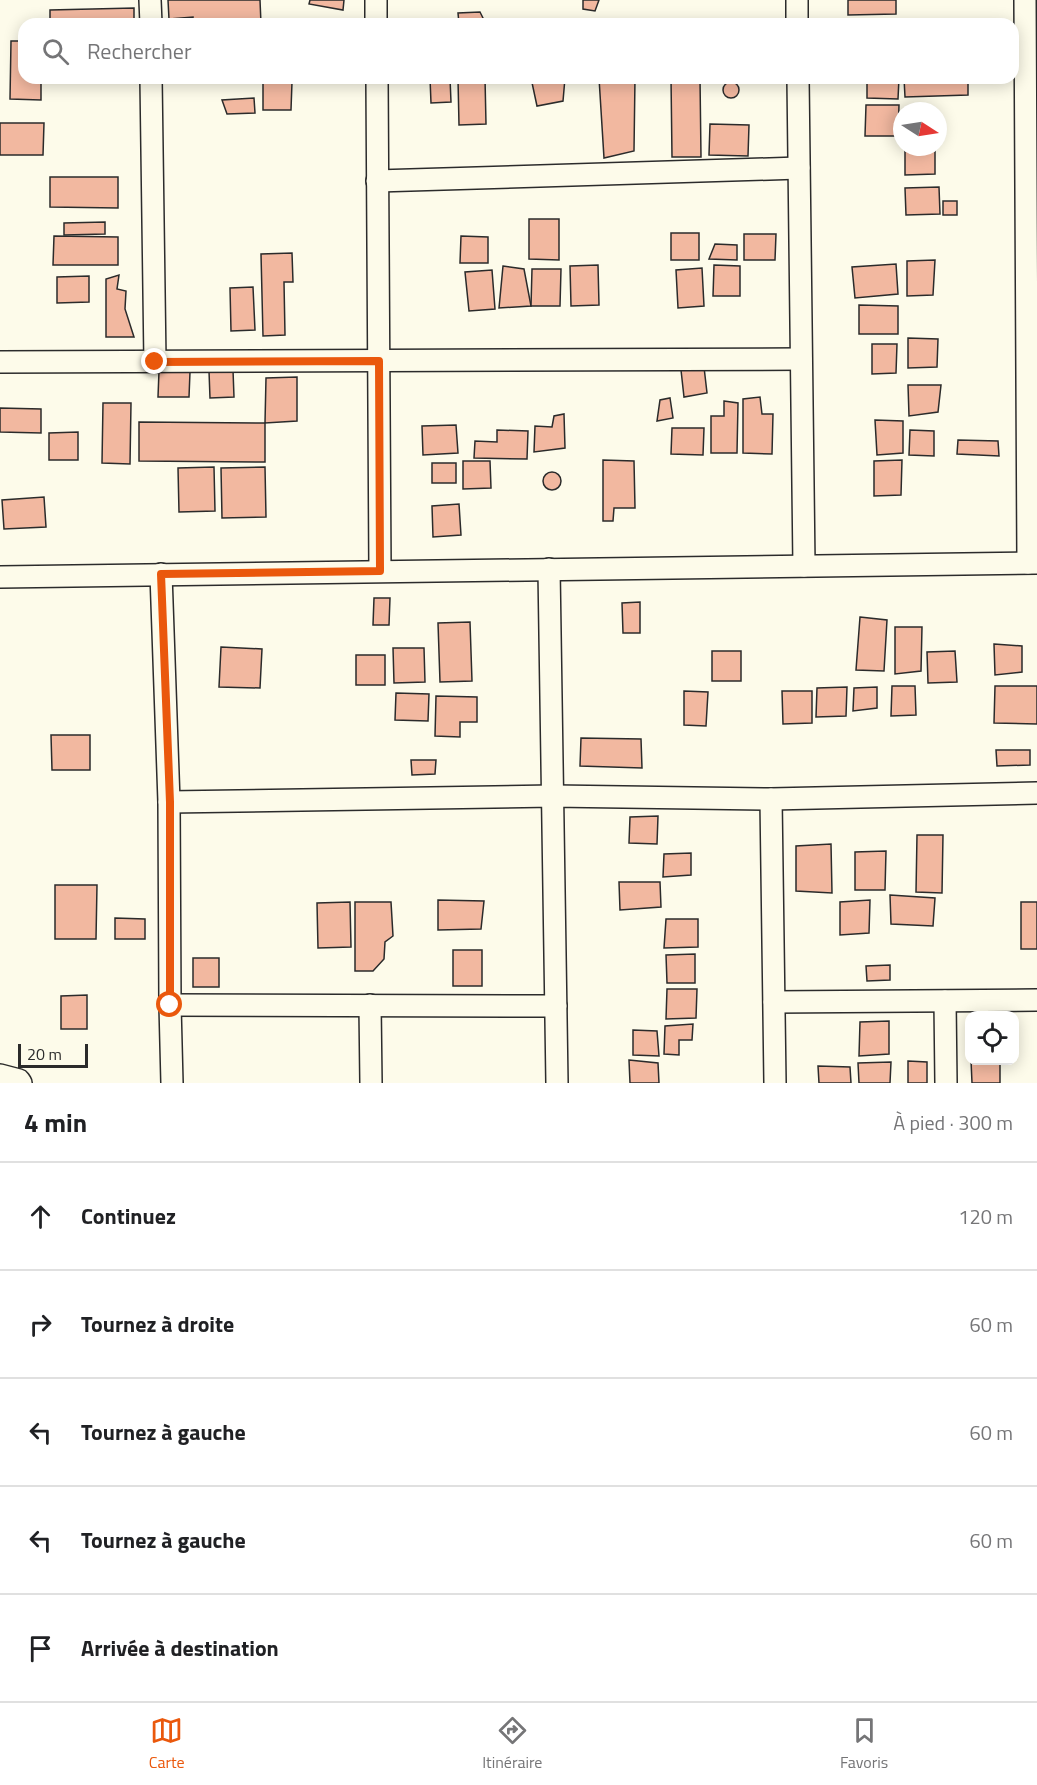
<!DOCTYPE html>
<html lang="fr">
<meta charset="utf-8">
<style>
:root{--surface:#fff;--page:#f6f6f6;--text:#202124;--muted:#757577;--line:#e0e0e0;--accent:#ea580c}
body{margin:0;font-family:"Titillium Web",sans-serif;background:var(--page);color:var(--text)}
.controls{position:absolute;right:18px;bottom:18px;display:grid;overflow:hidden;border-radius:12px;box-shadow:0 3px 15px #0003}
.controls button{width:54px;height:54px;display:grid;place-items:center;padding:0;border:0;border-bottom:2px solid var(--line);background:var(--surface);color:var(--text);font:30px sans-serif}
.compass{position:absolute;left:893px;top:102px;width:54px;height:54px;border-radius:50%;background:var(--surface);box-shadow:0 3px 15px #0003;rotate:102deg}
.scale{position:absolute;left:18px;bottom:15px;width:70px;box-sizing:border-box;padding-left:6px;border:3px solid #2b2b2b;border-top:0;font-size:16px;line-height:21px;white-space:nowrap;color:#2b2b2b;-webkit-text-stroke:4px #fdfbea;paint-order:stroke}
.stop{position:absolute;width:18px;height:18px;margin:-14px;border:4px solid #ea580c;border-radius:50%;background:#fff}
.stop.end{background:#ea580c;border-color:#fff;box-shadow:0 2px 6px #0008}
.list{margin:0;padding:0;list-style:none}
h2{display:flex;justify-content:space-between;align-items:center;height:78px;margin:0;padding:0 24px;font-size:26px}
h2 small{font-size:20px;font-weight:400;color:var(--muted)}
.list li{display:grid;grid-template-columns:39px 1fr auto;gap:18px;align-items:center;box-sizing:border-box;height:108px;padding:0 24px;border-top:2px solid var(--line)}
.list b{display:block;font-size:22px;white-space:nowrap}
.list em{font-size:20px;font-style:normal;color:var(--muted)}
.icon{flex:none;width:33px;height:33px;fill:none;stroke:currentColor;stroke-width:2;stroke-linecap:round;stroke-linejoin:round}
.map{position:relative;flex:none;width:1037px;height:1083px;overflow:hidden}
.search{position:absolute;background:var(--surface);box-shadow:0 3px 15px #0003;left:18px;right:18px;top:18px;height:66px;display:flex;align-items:center;gap:15px;box-sizing:border-box;padding:0 21px;border-radius:18px;color:var(--muted);font-size:22px}
.sheet{height:618px;background:var(--surface)}
nav{display:flex;justify-content:space-around;align-items:center;box-sizing:border-box;height:84px;border-top:2px solid var(--line);background:var(--surface);font-size:16px;color:var(--muted)}
nav a{display:grid;justify-items:center;gap:3px}
nav .on{color:var(--accent)}
.map>svg:first-child{display:block}
.building{fill:#f2b8a0;stroke:#2b2b2b;stroke-width:1.5}
.lines{fill:none;stroke-linecap:round;stroke-linejoin:round}
.minor-casing{stroke:#2b2b2b;stroke-width:24}
.minor{stroke:#fdfbea;stroke-width:21}
.route{stroke:#ea580c;stroke-width:8}
</style>
<div class="map">
<svg width="1037" height="1083" viewBox="0 0 1037 1083">
<rect width="100%" height="100%" fill="#fdfbea"/>
<g class="building">
<polygon points="168,0 260,0 261,24 193,24 193,17 169,19"/>
<polygon points="310,0 344,0 343,10 309,4"/>
<polygon points="583,0 599,0 595,11 583,9"/>
<polygon points="848,0 896,0 896,14 848,15"/>
<polygon points="134,8 134,24 50,24 50,10"/>
<polygon points="480,12 486,24 500,24 459,24 458,13"/>
<polygon points="11,41 24,41 24,78 41,78 41,100 10,99"/>
<polygon points="430,78 450,78 451,102 431,103"/>
<polygon points="485,78 486,124 459,125 458,79"/>
<polygon points="531,78 565,78 563,101 537,106"/>
<polygon points="599,78 635,78 634,151 604,158"/>
<polygon points="671,78 700,78 701,157 672,157"/>
<polygon points="867,78 899,78 898,99 867,98"/>
<polygon points="904,78 968,78 968,95 905,97"/>
<polygon points="263,81 292,82 291,110 263,110"/>
<circle cx="731" cy="90" r="8"/>
<polygon points="254,98 255,113 227,114 222,100"/>
<polygon points="866,105 899,105 898,136 865,136"/>
<polygon points="0,123 44,123 43,155 0,155"/>
<polygon points="710,124 749,125 748,156 709,155"/>
<polygon points="905,147 935,147 935,174 905,175"/>
<polygon points="50,177 118,177 118,208 50,207"/>
<polygon points="939,187 940,214 906,215 905,188"/>
<rect x="943" y="201" width="14" height="14"/>
<polygon points="529,219 559,219 559,260 529,259"/>
<polygon points="105,222 105,234 64,235 64,223"/>
<rect x="671" y="233" width="28" height="27"/>
<polygon points="744,234 776,234 775,260 744,260"/>
<polygon points="54,236 118,237 118,265 53,265"/>
<polygon points="461,236 488,237 488,263 460,263"/>
<polygon points="715,244 737,245 737,260 709,259"/>
<polygon points="292,253 293,282 284,282 285,335 263,336 261,254"/>
<polygon points="935,260 933,295 907,296 907,261"/>
<polygon points="896,264 898,294 855,298 852,267"/>
<polygon points="598,265 599,305 571,306 570,266"/>
<polygon points="714,265 740,266 740,296 713,296"/>
<polygon points="503,266 524,269 531,306 499,308"/>
<polygon points="702,268 704,306 678,308 676,270"/>
<polygon points="532,269 561,269 560,306 531,306"/>
<polygon points="492,270 495,309 469,311 465,272"/>
<polygon points="119,275 117,289 126,291 125,309 134,337 106,337 106,279"/>
<polygon points="89,276 89,302 57,303 57,277"/>
<polygon points="253,287 255,330 231,331 230,288"/>
<polygon points="859,305 898,306 898,334 859,334"/>
<polygon points="908,338 938,339 937,367 908,368"/>
<polygon points="872,344 897,344 896,373 872,374"/>
<polygon points="704,367 707,393 684,397 681,370"/>
<polygon points="233,370 234,397 210,398 209,371"/>
<polygon points="159,371 190,372 189,397 158,397"/>
<polygon points="297,377 297,421 265,423 266,378"/>
<polygon points="908,385 941,385 938,412 909,416"/>
<polygon points="760,397 762,414 773,414 772,454 743,453 743,399"/>
<polygon points="670,398 673,418 657,421 660,400"/>
<polygon points="724,401 738,403 737,453 711,453 711,416 724,416"/>
<polygon points="103,403 131,403 130,464 102,463"/>
<polygon points="0,408 41,409 41,433 0,432"/>
<polygon points="564,414 565,448 534,452 535,426 552,427 554,416"/>
<polygon points="875,420 903,421 903,453 877,455"/>
<polygon points="139,422 265,423 265,462 139,461"/>
<polygon points="456,425 458,453 423,455 422,426"/>
<polygon points="672,428 704,428 703,455 671,454"/>
<polygon points="497,430 528,431 527,459 474,458 475,441 497,442"/>
<polygon points="910,430 934,431 934,456 909,455"/>
<polygon points="78,432 78,460 49,460 49,433"/>
<polygon points="958,440 998,441 999,456 957,454"/>
<polygon points="603,460 634,461 635,508 614,508 613,521 603,521"/>
<polygon points="902,460 901,495 874,496 874,461"/>
<polygon points="463,461 490,461 491,488 463,489"/>
<rect x="432" y="463" width="24" height="20"/>
<polygon points="214,467 215,511 179,512 178,468"/>
<polygon points="265,467 266,517 222,518 221,468"/>
<circle cx="552" cy="481" r="9"/>
<polygon points="44,497 46,527 4,529 2,500"/>
<polygon points="459,504 461,535 433,537 432,506"/>
<polygon points="374,598 390,598 389,625 373,625"/>
<polygon points="640,602 640,633 623,633 622,603"/>
<polygon points="860,617 887,620 884,671 856,670"/>
<polygon points="470,622 472,681 440,682 438,623"/>
<polygon points="895,627 922,627 921,671 895,674"/>
<polygon points="994,644 1022,646 1022,672 995,675"/>
<polygon points="221,647 262,649 260,688 219,687"/>
<polygon points="393,648 424,648 425,682 394,683"/>
<rect x="712" y="651" width="29" height="30"/>
<polygon points="955,651 957,682 928,683 927,652"/>
<rect x="356" y="655" width="29" height="30"/>
<polygon points="892,686 915,686 916,715 891,716"/>
<polygon points="995,686 1037,686 1037,724 994,723"/>
<polygon points="847,687 846,716 816,717 817,688"/>
<polygon points="877,687 877,708 853,711 854,688"/>
<polygon points="684,691 708,692 706,726 684,725"/>
<polygon points="782,691 812,691 812,723 783,724"/>
<polygon points="396,693 429,694 428,721 395,720"/>
<polygon points="436,696 477,697 477,722 460,722 460,737 435,736"/>
<polygon points="51,735 90,735 90,770 52,770"/>
<polygon points="581,738 641,739 642,768 580,766"/>
<polygon points="996,750 1030,750 1030,765 997,766"/>
<polygon points="411,760 436,760 435,774 412,775"/>
<polygon points="658,816 657,844 629,843 630,817"/>
<polygon points="917,835 943,835 942,893 916,892"/>
<polygon points="831,844 832,893 796,891 796,846"/>
<polygon points="886,851 885,890 855,890 855,852"/>
<polygon points="691,853 691,875 663,877 664,854"/>
<polygon points="619,882 660,882 661,907 620,910"/>
<polygon points="55,885 97,885 96,939 55,939"/>
<polygon points="890,895 935,898 933,926 891,924"/>
<polygon points="438,900 484,901 481,929 438,930"/>
<polygon points="870,900 869,933 840,935 840,902"/>
<polygon points="350,902 351,947 318,948 317,903"/>
<polygon points="355,902 391,902 393,936 385,942 384,959 373,971 355,971"/>
<rect x="1021" y="902" width="16" height="47"/>
<polygon points="115,918 145,919 145,939 115,939"/>
<polygon points="666,919 698,919 698,947 664,948"/>
<rect x="453" y="950" width="29" height="36"/>
<polygon points="695,954 695,983 667,983 666,955"/>
<rect x="193" y="958" width="26" height="29"/>
<polygon points="890,965 890,980 867,981 866,966"/>
<polygon points="667,989 697,989 696,1018 666,1019"/>
<polygon points="87,995 87,1029 61,1029 61,996"/>
<polygon points="889,1021 889,1054 859,1056 860,1022"/>
<polygon points="693,1024 692,1040 679,1040 679,1055 664,1054 665,1026"/>
<polygon points="633,1030 657,1031 659,1056 633,1055"/>
<polygon points="629,1060 658,1063 659,1083 630,1083"/>
<polygon points="971,1060 1000,1060 1000,1083 972,1083"/>
<polygon points="908,1061 927,1062 927,1083 908,1083"/>
<polygon points="891,1062 890,1083 859,1083 858,1063"/>
<polygon points="818,1066 850,1067 851,1083 819,1083"/>
</g>
<g class="lines">
<g class="minor-casing">
<g id="minor">
<polyline points="150,0 151,24"/>
<polyline points="376,0 376,24"/>
<polyline points="797,0 797,24"/>
<polyline points="1025,0 1028,563"/>
<polyline points="151,78 155,362"/>
<polyline points="377,78 380,571"/>
<polyline points="798,78 804,566"/>
<polyline points="377,181 799,168"/>
<polyline points="0,362 801,359"/>
<polyline points="549,569 557,1083"/>
<polyline points="161,574 169,802 170,1005 172,1083"/>
<polyline points="0,577 1037,563"/>
<polyline points="771,799 775,1083"/>
<polyline points="169,802 553,796 771,799 1037,793"/>
<polyline points="945,1001 946,1083"/>
<polyline points="774,1002 1037,1000"/>
<polyline points="170,1005 556,1006"/>
<polyline points="370,1005 371,1083"/>
<polyline points="0,1075 19,1080 21,1083"/>
</g>
</g>
<use href="#minor" class="minor"/>
</g>
<g class="lines">
<polyline class="route" points="155,362 379,361 380,571 161,574 170,802 170,1005"/>
</g>
</svg>
<div class="controls">
<button><svg class="icon" aria-label="locate" viewBox="0 0 24 24"><circle cx="12" cy="12" r="6"/><path d="M12 2v4M12 18v4M2 12h4M18 12h4"/></svg></button>
</div>
<svg class="compass" viewBox="-18 -18 36 36"><path d="M0-13l5 13h-10z" fill="#e53935"/><path d="M0 13l5-13h-10z" fill="#757577"/></svg>
<div class="scale">20 m</div>
<div class="stop" style="left:170px;top:1005px"></div>
<div class="stop end" style="left:155px;top:362px"></div>
<div class="search"><svg class="icon" aria-label="search" viewBox="0 0 24 24"><circle cx="10" cy="10" r="6"/><path d="M15 15l6 6"/></svg>Rechercher</div>
</div>
<section class="sheet">
<h2>4 min<small>À pied · 300 m</small></h2>
<ul class="list">
<li><svg class="icon" aria-label="ahead" viewBox="0 0 24 24"><path d="M12 20V5M6 11l6-6 6 6"/></svg><div><b>Continuez</b></div><em>120 m</em></li>
<li><svg class="icon" aria-label="right" viewBox="0 0 24 24"><path d="M7 20v-9h11M14 6l5 5-5 5"/></svg><div><b>Tournez à droite</b></div><em>60 m</em></li>
<li><svg class="icon" aria-label="left" viewBox="0 0 24 24"><path d="M17 20v-9H6M10 6l-5 5 5 5"/></svg><div><b>Tournez à gauche</b></div><em>60 m</em></li>
<li><svg class="icon" aria-label="left" viewBox="0 0 24 24"><path d="M17 20v-9H6M10 6l-5 5 5 5"/></svg><div><b>Tournez à gauche</b></div><em>60 m</em></li>
<li><svg class="icon" aria-label="arrive" viewBox="0 0 24 24"><path d="M6 21V4h12l-3 4 3 4H6"/></svg><div><b>Arrivée à destination</b></div></li>
</ul>
</section>
<nav>
<a class="on"><svg class="icon" aria-label="map" viewBox="0 0 24 24"><path d="M3 6l6-2 6 2 6-2v14l-6 2-6-2-6 2zM9 4v14M15 6v14"/></svg>Carte</a>
<a><svg class="icon" aria-label="directions" viewBox="0 0 24 24"><path d="M12 3l9 9-9 9-9-9zM9 14v-3h6M13 9l2 2-2 2"/></svg>Itinéraire</a>
<a><svg class="icon" aria-label="saved" viewBox="0 0 24 24"><path d="M7 4h10v16l-5-4-5 4z"/></svg>Favoris</a>
</nav>
